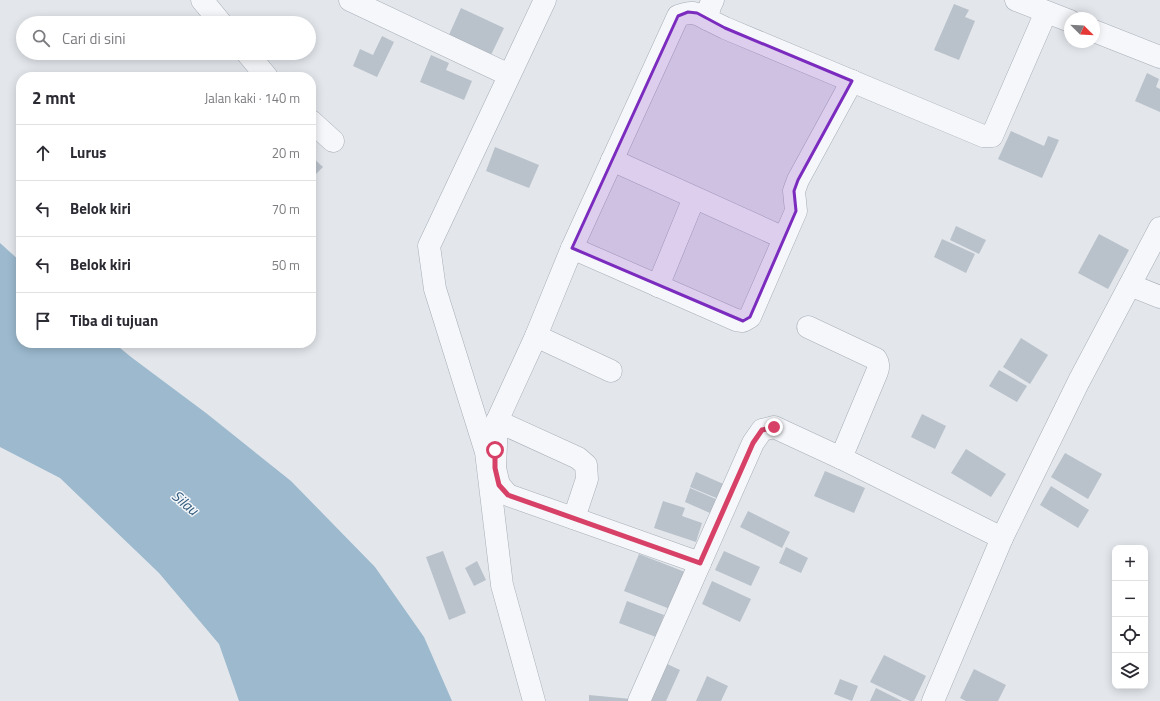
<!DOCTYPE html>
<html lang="id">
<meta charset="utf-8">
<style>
:root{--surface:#fff;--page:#f2f2f3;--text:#2b2b33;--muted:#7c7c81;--line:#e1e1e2}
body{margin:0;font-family:"Titillium Web",sans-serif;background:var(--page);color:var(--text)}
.controls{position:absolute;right:12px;bottom:12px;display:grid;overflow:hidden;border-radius:8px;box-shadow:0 2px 10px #0003}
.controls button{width:36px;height:36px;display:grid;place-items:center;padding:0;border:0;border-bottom:1px solid var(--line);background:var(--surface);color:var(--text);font:20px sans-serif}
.compass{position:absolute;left:1064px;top:12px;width:36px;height:36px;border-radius:50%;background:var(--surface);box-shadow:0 2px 10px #0003;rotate:114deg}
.stop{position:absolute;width:12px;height:12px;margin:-9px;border:3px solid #d74167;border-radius:50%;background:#fff}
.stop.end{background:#d74167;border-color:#fff;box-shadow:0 1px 4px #0008}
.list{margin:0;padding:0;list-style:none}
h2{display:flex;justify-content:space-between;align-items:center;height:52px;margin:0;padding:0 16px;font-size:17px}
h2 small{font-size:13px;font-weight:400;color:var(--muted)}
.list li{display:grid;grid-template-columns:26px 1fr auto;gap:12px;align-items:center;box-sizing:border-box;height:56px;padding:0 16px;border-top:1px solid var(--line)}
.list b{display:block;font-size:15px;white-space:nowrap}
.list em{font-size:13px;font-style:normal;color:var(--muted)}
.icon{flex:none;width:22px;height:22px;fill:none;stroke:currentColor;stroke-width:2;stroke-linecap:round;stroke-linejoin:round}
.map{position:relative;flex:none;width:1160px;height:701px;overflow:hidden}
.search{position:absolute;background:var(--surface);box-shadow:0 2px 10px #0003;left:16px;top:16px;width:300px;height:44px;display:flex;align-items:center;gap:10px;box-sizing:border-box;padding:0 14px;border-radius:22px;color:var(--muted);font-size:15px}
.panel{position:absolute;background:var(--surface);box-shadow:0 2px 10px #0003;left:16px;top:72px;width:300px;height:276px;border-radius:16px}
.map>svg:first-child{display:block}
.water{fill:#9cb9ce}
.building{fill:#b9c1ca}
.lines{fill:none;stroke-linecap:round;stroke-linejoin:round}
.street-casing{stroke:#a7aeb7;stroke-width:23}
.street{stroke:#f6f7fa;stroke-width:22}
.route{stroke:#d74167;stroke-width:5}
.marked{fill:#7b2cbf;fill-opacity:0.2;stroke:#7b2cbf;stroke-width:3;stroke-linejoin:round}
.labels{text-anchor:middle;stroke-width:3;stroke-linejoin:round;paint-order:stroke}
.water-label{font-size:15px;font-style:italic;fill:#305a7c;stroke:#f3f6f9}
</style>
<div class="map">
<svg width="1160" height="701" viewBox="0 0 1160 701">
<rect width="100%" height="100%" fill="#e3e7ec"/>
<polygon class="water" points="0,243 21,262 21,343 114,343 131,357 206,413 291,481 375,567 424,637 452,701 239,701 219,644 159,573 60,478 0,447"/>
<g class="building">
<polygon points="954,4 969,10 965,17 975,21 959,60 934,50"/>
<polygon points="461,8 504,28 490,57 448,37"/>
<polygon points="382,36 394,42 377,77 353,66 360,49 373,55"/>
<polygon points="431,55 449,63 446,70 472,81 464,100 420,82"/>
<polygon points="1147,73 1159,79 1156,87 1160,89 1160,112 1135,101"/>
<polygon points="1011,131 1044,146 1048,136 1059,140 1042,178 998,159"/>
<polygon points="495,147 539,165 529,188 486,171"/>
<polygon points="311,156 323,167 311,179"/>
<polygon points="956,226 986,240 979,254 950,240"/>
<polygon points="1099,234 1129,250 1108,289 1078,273"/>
<polygon points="942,239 975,254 966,273 934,257"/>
<polygon points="1021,338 1048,355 1030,384 1003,367"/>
<polygon points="999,370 1027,386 1017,402 989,386"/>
<polygon points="922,414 946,426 935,449 911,437"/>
<polygon points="966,449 1006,474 991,497 951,473"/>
<polygon points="1065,453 1102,474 1088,499 1051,477"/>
<polygon points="825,471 865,488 854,513 814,496"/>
<polygon points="696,472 728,486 721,500 690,487"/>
<polygon points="1051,486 1089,510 1078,528 1040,505"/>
<polygon points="690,488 725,503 719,517 685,502"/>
<polygon points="663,501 685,508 682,516 702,523 696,542 654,528"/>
<polygon points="748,511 790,532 782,548 740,527"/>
<polygon points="786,547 808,558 801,573 779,563"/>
<polygon points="443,551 466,613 449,620 426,557"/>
<polygon points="724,551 760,567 751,586 715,570"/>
<polygon points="639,554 685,572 670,609 624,591"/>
<polygon points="477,561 486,580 474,586 465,568"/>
<polygon points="712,581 751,599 740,622 702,604"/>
<polygon points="627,601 664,615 656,637 619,623"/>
<polygon points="884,655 926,676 914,701 910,701 870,682"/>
<polygon points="665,663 680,670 666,701 647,701"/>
<polygon points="974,669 1006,685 998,701 966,701 960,698"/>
<polygon points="707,676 728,686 721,701 696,701"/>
<polygon points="840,679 858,686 852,701 834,694"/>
<polygon points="876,688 902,701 870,701"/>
<polygon points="589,695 631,699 631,701 589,701"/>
</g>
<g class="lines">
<g class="street-casing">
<g id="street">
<polyline points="202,0 221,23"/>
<polyline points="350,0 509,75"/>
<polyline points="713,0 710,6 707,19 725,28 983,136 992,136 1046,12"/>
<polyline points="1016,0 1070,21"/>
<polyline points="1094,31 1160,57"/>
<polyline points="247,53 267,77"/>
<polyline points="311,121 333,141"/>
<polyline points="612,160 784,238"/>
<polyline points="572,248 736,320 743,321 750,317 796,211 794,191 798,180 852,81"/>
<polyline points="1130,285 1160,297"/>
<polyline points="658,286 694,198"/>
<path d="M808,327L876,359C879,364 879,367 877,372L841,458"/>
<polyline points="536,336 611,371"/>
<polyline points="497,421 578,458 586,465 587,479 574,518"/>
<path d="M700,563L508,495L499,485L495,468L497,421L536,336L572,248L678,16C691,11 695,12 707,19"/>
<polyline points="534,701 502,585 486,452 435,289 429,246 545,0"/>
<polyline points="639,701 753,443 762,430 774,427 841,458 1002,538"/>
<polyline points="933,701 1002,538 1079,381 1160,228"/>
</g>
</g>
<use href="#street" class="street"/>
</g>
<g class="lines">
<polyline class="route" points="495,450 495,468 499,485 508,495 700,563 753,443 762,430 774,427"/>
</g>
<path class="marked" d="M688,12L697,13L725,28L852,81L798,180L794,191L796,211L750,317L743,321L572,248L678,16Z"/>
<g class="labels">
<g class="water-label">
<text transform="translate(185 503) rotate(40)" y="5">Silau</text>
</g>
</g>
</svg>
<div class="controls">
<button>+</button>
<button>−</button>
<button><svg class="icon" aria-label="locate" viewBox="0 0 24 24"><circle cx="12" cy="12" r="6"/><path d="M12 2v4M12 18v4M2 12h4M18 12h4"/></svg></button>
<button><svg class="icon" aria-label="layers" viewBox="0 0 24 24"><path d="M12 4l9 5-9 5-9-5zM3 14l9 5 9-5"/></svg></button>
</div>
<svg class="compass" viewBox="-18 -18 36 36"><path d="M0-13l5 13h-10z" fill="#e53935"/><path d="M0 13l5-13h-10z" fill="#7c7c81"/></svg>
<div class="stop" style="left:495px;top:450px"></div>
<div class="stop end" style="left:774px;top:427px"></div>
<div class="search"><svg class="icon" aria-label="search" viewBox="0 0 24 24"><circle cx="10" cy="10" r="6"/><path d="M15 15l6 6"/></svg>Cari di sini</div>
<section class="panel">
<h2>2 mnt<small>Jalan kaki · 140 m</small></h2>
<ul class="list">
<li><svg class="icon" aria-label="ahead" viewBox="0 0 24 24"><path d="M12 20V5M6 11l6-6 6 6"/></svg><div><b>Lurus</b></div><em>20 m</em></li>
<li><svg class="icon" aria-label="left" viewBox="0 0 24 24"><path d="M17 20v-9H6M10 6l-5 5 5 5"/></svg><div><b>Belok kiri</b></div><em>70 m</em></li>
<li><svg class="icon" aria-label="left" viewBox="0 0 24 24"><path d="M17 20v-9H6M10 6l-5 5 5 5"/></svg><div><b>Belok kiri</b></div><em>50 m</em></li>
<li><svg class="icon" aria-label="arrive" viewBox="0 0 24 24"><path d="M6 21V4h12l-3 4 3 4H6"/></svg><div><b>Tiba di tujuan</b></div></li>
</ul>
</section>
</div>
